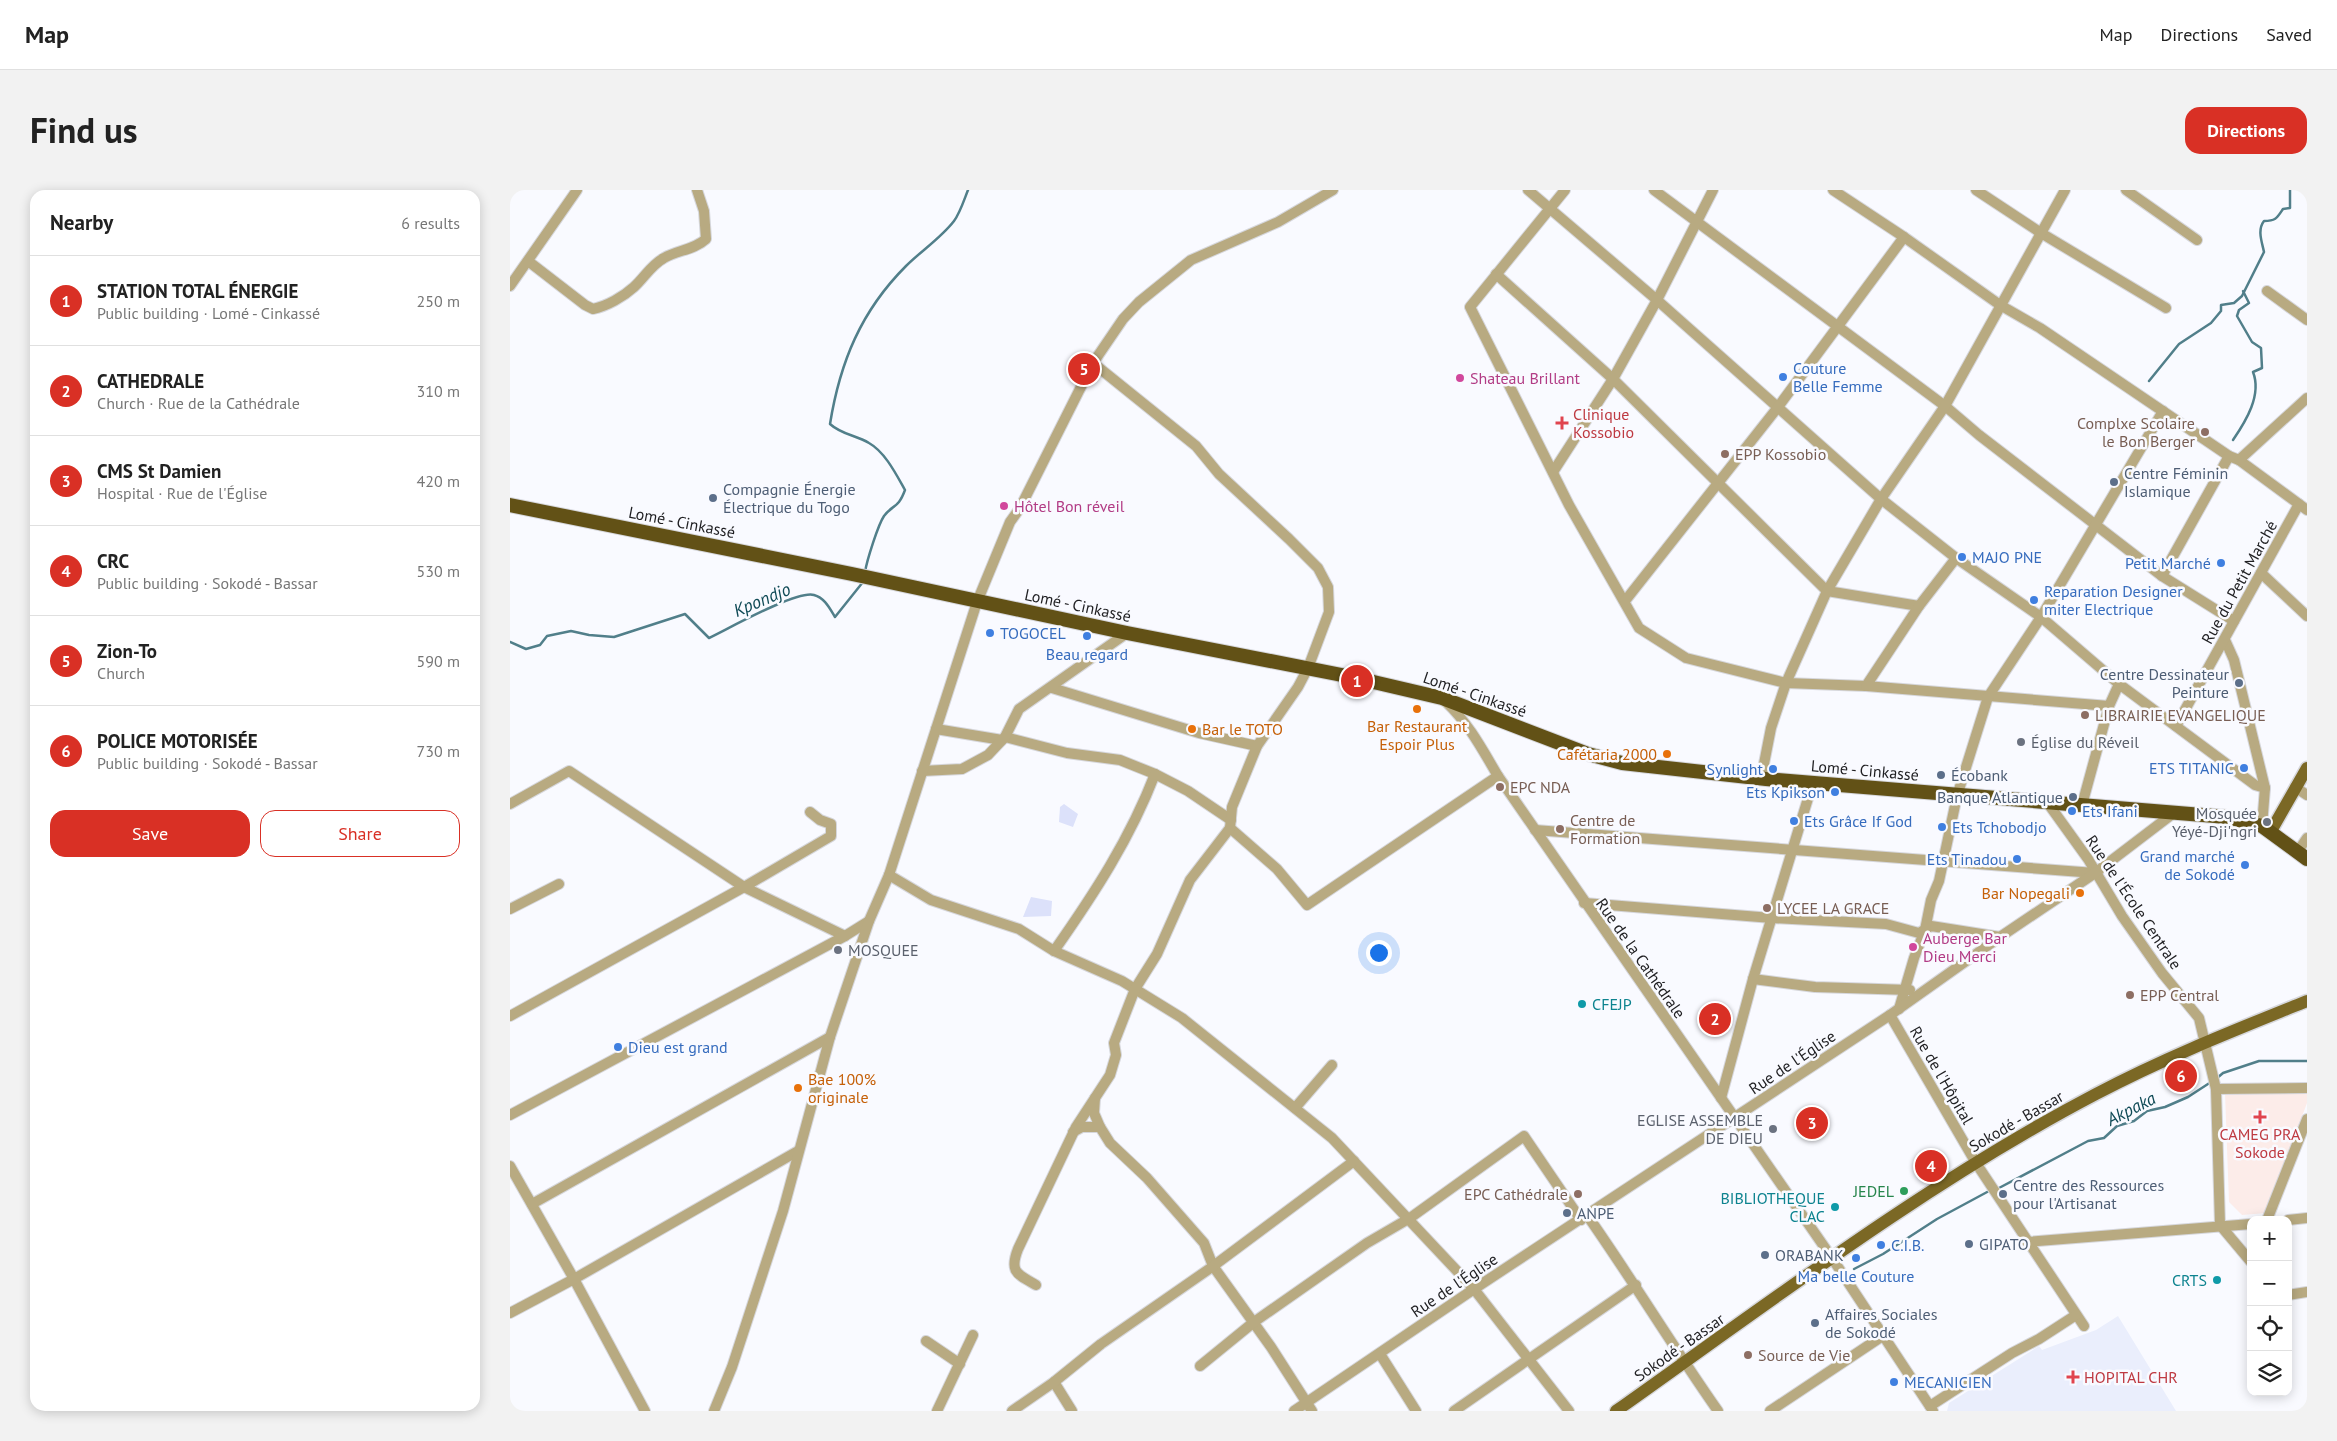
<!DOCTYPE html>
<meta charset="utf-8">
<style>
:root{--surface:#fff;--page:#f2f2f2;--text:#222;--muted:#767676;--line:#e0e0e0;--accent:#d93025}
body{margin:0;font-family:"PT Sans",sans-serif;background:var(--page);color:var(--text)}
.controls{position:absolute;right:15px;bottom:15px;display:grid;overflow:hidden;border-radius:10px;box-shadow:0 2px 12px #0003}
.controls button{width:45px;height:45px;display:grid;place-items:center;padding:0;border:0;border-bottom:1px solid var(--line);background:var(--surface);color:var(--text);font:25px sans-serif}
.you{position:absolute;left:868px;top:762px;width:18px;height:18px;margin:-12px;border:4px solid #fff;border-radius:50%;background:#1a73e8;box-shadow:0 0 0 8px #1a73e833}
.badge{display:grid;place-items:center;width:32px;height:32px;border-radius:50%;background:var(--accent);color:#fff;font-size:16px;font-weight:700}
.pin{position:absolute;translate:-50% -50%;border:2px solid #fff;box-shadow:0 1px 5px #0006}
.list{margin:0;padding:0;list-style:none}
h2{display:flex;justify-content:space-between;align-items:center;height:65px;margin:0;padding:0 20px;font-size:21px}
h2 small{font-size:16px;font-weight:400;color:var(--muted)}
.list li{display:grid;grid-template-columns:32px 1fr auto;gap:15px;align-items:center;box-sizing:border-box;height:90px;padding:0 20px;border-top:1px solid var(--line)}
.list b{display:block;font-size:19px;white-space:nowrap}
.list p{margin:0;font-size:16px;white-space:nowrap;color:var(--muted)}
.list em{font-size:16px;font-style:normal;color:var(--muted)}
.actions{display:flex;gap:10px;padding:15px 20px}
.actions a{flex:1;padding:11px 0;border:1px solid var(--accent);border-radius:15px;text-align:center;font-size:18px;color:var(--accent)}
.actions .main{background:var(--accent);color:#fff}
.icon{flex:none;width:28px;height:28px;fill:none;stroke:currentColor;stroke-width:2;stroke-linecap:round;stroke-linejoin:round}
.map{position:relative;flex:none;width:1797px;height:1221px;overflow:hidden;border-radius:15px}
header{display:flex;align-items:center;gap:30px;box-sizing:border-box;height:70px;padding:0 25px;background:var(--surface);border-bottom:1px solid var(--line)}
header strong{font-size:24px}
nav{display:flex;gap:28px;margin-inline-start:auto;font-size:18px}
.intro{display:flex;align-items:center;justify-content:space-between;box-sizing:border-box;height:120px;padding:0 30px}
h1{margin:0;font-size:35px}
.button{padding:12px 22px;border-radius:15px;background:var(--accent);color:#fff;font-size:18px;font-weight:700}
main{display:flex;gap:30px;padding:0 30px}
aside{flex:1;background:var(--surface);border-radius:15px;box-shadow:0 2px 12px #0003}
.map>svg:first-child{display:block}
.commercial{fill:#fcece9}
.built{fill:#eaeefc}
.green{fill:#dce1fa}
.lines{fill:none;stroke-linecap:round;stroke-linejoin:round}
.stream{stroke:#517f8a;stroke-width:2.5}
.minor-casing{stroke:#d6d7dc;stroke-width:12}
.major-casing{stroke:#d6d7dc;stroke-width:15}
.highway-casing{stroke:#d6d7dc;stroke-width:16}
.minor{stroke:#b8aa81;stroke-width:10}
.major{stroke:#7b6825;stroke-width:12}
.highway{stroke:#625116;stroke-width:14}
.shop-dot{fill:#3f7fe0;stroke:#f9faff;stroke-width:2}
.hotel-dot{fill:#d1479c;stroke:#f9faff;stroke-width:2}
.health-dot{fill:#e0444e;stroke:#f9faff;stroke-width:2}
.education-dot{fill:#8d6e63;stroke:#f9faff;stroke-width:2}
.service-dot{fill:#5c6f8a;stroke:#f9faff;stroke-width:2}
.food-dot{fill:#e8710a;stroke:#f9faff;stroke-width:2}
.worship-dot{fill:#6b7280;stroke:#f9faff;stroke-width:2}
.culture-dot{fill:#0f9aa8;stroke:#f9faff;stroke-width:2}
.leisure-dot{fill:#2e9e5b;stroke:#f9faff;stroke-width:2}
.labels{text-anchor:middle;stroke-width:5;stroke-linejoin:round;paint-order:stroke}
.shop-label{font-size:16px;fill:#366cbe;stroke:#f9faff;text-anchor:start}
.hotel-label{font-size:16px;fill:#b23c85;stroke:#f9faff;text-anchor:start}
.health-label{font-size:16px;fill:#be3a42;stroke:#f9faff;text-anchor:start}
.education-label{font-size:16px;fill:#785e54;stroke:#f9faff;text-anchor:start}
.service-label{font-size:16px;fill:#4e5e75;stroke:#f9faff;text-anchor:start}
.street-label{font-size:16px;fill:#1f1f22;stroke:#f9faff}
.food-label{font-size:16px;fill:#c56008;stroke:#f9faff;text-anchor:start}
.worship-label{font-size:16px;fill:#5b616d;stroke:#f9faff;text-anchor:start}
.culture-label{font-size:16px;fill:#0d838f;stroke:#f9faff;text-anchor:end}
.leisure-label{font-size:16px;fill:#27864d;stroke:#f9faff;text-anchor:end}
.water-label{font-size:18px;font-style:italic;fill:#0f4a56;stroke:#f9faff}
</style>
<header>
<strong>Map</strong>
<nav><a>Map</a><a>Directions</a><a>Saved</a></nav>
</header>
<div class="intro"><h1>Find us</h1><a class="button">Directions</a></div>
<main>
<aside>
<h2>Nearby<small>6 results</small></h2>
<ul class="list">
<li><span class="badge">1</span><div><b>STATION TOTAL ÉNERGIE</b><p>Public building · Lomé - Cinkassé</p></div><em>250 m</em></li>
<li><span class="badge">2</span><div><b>CATHEDRALE</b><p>Church · Rue de la Cathédrale</p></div><em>310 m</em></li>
<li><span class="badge">3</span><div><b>CMS St Damien</b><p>Hospital · Rue de l'Église</p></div><em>420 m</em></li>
<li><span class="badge">4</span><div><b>CRC</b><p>Public building · Sokodé - Bassar</p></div><em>530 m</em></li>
<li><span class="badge">5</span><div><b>Zion-To</b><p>Church</p></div><em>590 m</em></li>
<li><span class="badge">6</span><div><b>POLICE MOTORISÉE</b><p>Public building · Sokodé - Bassar</p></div><em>730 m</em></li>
</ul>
<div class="actions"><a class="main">Save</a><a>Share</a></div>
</aside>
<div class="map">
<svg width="1797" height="1221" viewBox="0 0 1797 1221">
<rect width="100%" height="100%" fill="#f9faff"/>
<polygon class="commercial" points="1797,902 1797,913 1756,1023 1732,1025 1719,1012 1715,903"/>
<polygon class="built" points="1608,1126 1666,1221 1437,1221 1439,1213 1529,1156 1532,1160 1586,1140"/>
<g class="green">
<polygon points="554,614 568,624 563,637 549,632 550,617"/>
<polygon points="521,707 542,711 541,726 513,727"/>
</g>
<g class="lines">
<g class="stream">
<path d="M1639,191L1669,154L1701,133L1711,121V115L1724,113L1732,106L1754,62C1752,52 1747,40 1754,31C1766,31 1767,28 1773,19L1780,18V0"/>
<path d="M1723,250C1736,231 1752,205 1743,182L1752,178L1751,158L1742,152L1727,126L1729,120L1739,113L1733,101"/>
<path d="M355,382C357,370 368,335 374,326C383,314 388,319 395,300C386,284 375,262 359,253C346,245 332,245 320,234C330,172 351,121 396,76C411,61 431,48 444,31C450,23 454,10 458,0"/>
<path d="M0,452L16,459L30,455L37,446L61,441L79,445L104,447L175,424L199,448C218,439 287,400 304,405C315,408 320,419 325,427L353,392"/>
<polyline points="1706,889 1713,883 1749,871 1797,871"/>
<polyline points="1489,998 1578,951 1594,948 1607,936 1624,931 1637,921 1655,917 1678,907 1701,892"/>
<polyline points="1344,1079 1373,1064 1427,1029 1479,1001"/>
</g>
<g class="minor-casing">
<g id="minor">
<polyline points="1018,0 1147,110 1371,309 1446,368 1531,427 1609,494 1745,595 1755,598 1752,636"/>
<polyline points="1055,0 960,117 1059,315 1129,438 1176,468 1276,493 1356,496 1599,516"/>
<polyline points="1144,0 1435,216 1469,245 1652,386 1724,431"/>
<polyline points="1323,0 1394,47 1490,115 1530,138 1719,266 1729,270 1797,320"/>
<polyline points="1466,0 1531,43 1656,118"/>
<polyline points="1616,0 1687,50"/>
<path d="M18,71L75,115L83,119C97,116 113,107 124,97C135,87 141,75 154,68C168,60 184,60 196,49L194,21L187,0"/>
<polyline points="986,84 1103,189 1317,401 1409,416"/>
<polyline points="0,96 67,0"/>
<polyline points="1757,101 1797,130"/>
<polyline points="1729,270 1797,208"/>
<polyline points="1043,282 1103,189 1147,110 1203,0"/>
<polyline points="1751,383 1797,426"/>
<polyline points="1652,386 1719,266"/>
<polyline points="1115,411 1268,217 1394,47"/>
<polyline points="1715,450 1724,470 1755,598"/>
<polyline points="1356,496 1409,416 1446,368"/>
<polyline points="542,498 689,543 747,556"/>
<path d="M936,512C959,534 972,559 988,586L1322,1068L1423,1221"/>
<polyline points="1666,536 1789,314"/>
<polyline points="426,539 492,550"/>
<polyline points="495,547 557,563 610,570 645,584"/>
<polyline points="412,581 452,579 478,565 495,547 509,519 617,443"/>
<polyline points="1251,589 1261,538 1276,493 1317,401 1371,309 1435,216 1555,0"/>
<polyline points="1785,597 1797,605"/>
<polyline points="1537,612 1578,669 1612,726 1652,783 1689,828 1706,899 1710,1035 1741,1072"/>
<polyline points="0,614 59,581 234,697 0,826"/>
<polyline points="1572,615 1599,516 1609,494"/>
<polyline points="300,622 310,630 321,634 321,646 234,697 335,746"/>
<polyline points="720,638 767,679 797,715 988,586"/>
<polyline points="1025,640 1585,683"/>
<polyline points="1788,661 1797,648"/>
<polyline points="379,685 421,710 509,739 544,761 612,791 672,828 822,948 964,1099 1059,1221"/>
<polyline points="1074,713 1262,728 1376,734 1409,743 1421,736 1490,747"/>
<polyline points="0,719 49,694"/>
<path d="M544,761C584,704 620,649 645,584L678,601L721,630"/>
<polyline points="1243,789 1305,797 1400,800"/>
<polyline points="1389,819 1404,768 1415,740 1421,710 1429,691 1447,606 1478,507 1531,427 1653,221"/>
<polyline points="1380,825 1466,973 1574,1136"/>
<polyline points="1706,899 1797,898"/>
<polyline points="585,908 584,923 590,937 600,953 637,988 694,1053 703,1076 761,1157 802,1221"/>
<polyline points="1211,908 1243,789 1303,592"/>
<polyline points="785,918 822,875"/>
<polyline points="0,925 335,746 359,731"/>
<polyline points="563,942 572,937 590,937"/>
<polyline points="0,976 64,1089 135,1221"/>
<polyline points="22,1014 320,847"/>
<path d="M1077,1025C1122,1089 1163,1157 1208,1221"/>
<polyline points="1757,1030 1797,929"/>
<polyline points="1778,1030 1797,1028"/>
<polyline points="1517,1052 1741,1034"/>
<path d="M526,1095C507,1084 499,1082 508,1059L566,937L600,885L606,865L604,853L625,799L647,764L680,690L720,638L722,617L747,556L788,497L798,478L819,422L818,397L808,378L779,349L709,284L686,256L583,173"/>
<polyline points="1778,1105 1797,1102"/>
<polyline points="0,1123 64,1089 288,961"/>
<polyline points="416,1151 450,1174"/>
<polyline points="870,1164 906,1221"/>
<polyline points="690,1176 744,1132 857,1053 900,1028 1014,946 1071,1030"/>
<polyline points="544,1192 562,1221"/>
<polyline points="1420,1216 1502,1163 1529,1149 1566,1125"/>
<polyline points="204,1221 222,1177 273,1021 320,847 359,731 379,685 467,412 500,332 510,318 583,173 613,129 629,112 681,70 768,32 823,0"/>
<polyline points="427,1221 463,1145"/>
<polyline points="502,1221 544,1192 591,1154 702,1077 844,971"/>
<polyline points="784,1221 964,1099 1380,825 1490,747 1585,683 1665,622"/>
<polyline points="944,1221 1126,1095"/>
<polyline points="1260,1221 1374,1145"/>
</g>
</g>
<g class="major-casing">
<g id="major">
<polyline points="1761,641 1797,578"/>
<path d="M1106,1221C1260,1112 1418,992 1586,904C1654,868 1725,840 1797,811"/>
</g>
</g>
<g class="highway-casing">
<polyline id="highway" points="0,315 342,384 617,443 842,487 932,508 1078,564 1112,573 1256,589 1717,627 1752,636 1797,669"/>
</g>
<use href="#minor" class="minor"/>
<use href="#major" class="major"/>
<use href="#highway" class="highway"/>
</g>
<g class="shop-dot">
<circle cx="1273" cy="187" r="5"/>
<circle cx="1452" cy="367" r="5"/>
<circle cx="1711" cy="373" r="5"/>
<circle cx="1524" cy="410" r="5"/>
<circle cx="480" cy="443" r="5"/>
<circle cx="577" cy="446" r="5"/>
<circle cx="1734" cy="578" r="5"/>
<circle cx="1263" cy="579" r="5"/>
<circle cx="1325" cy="602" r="5"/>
<circle cx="1562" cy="621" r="5"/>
<circle cx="1284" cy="631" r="5"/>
<circle cx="1432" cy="637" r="5"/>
<circle cx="1507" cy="669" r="5"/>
<circle cx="1735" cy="675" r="5"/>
<circle cx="108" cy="857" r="5"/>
<circle cx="1371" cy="1055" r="5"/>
<circle cx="1346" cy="1068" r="5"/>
<circle cx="1384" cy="1192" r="5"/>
</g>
<g class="hotel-dot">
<circle cx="950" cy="188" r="5"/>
<circle cx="494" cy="316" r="5"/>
<circle cx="1403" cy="757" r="5"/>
</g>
<g class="health-dot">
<path d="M1049.5 225.5h5v5h5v5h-5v5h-5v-5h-5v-5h5z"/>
<path d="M1747.5 919.5h5v5h5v5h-5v5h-5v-5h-5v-5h5z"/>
<path d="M1560.5 1179.5h5v5h5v5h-5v5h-5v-5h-5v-5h5z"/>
</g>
<g class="education-dot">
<circle cx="1695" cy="242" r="5"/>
<circle cx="1215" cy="264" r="5"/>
<circle cx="1575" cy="525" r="5"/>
<circle cx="990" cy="597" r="5"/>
<circle cx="1050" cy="639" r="5"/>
<circle cx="1257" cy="718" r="5"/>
<circle cx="1620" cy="805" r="5"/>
<circle cx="1068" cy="1004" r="5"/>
<circle cx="1238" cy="1165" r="5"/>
</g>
<g class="service-dot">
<circle cx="1604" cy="292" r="5"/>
<circle cx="203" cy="308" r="5"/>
<circle cx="1729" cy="493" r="5"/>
<circle cx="1431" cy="585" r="5"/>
<circle cx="1563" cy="607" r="5"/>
<circle cx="1493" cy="1004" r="5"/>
<circle cx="1057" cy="1023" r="5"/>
<circle cx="1459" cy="1054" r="5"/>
<circle cx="1255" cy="1065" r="5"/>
<circle cx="1305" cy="1133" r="5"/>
</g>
<g class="food-dot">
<circle cx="907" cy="519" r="5"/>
<circle cx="682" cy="539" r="5"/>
<circle cx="1157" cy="564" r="5"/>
<circle cx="1570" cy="703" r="5"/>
<circle cx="288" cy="898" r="5"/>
</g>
<g class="worship-dot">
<circle cx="1511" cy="552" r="5"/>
<circle cx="1757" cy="632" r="5"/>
<circle cx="328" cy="760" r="5"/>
<circle cx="1263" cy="939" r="5"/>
</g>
<g class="culture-dot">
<circle cx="1072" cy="814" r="5"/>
<circle cx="1325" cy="1017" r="5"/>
<circle cx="1707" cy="1090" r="5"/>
</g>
<circle class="leisure-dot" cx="1394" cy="1001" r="5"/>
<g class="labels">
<g class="shop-label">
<text x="1283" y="184">Couture<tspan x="1283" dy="18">Belle Femme</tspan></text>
<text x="1462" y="373">MAJO PNE</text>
<text x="1701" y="379" text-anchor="end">Petit Marché</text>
<text x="1534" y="407">Reparation Designer<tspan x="1534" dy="18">miter Electrique</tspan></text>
<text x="490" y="449">TOGOCEL</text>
<text x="577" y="470" text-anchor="middle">Beau regard</text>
<text x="1724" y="584" text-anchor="end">ETS TITANIC</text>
<text x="1253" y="585" text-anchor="end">Synlight</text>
<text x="1315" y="608" text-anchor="end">Ets Kpikson</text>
<text x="1572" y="627">Ets Ifani</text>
<text x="1294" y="637">Ets Grâce If God</text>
<text x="1442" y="643">Ets Tchobodjo</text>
<text x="1725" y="672" text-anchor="end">Grand marché<tspan x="1725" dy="18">de Sokodé</tspan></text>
<text x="1497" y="675" text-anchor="end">Ets Tinadou</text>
<text x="118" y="863">Dieu est grand</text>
<text x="1381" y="1061">C.I.B.</text>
<text x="1346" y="1092" text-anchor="middle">Ma belle Couture</text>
<text x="1394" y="1198">MECANICIEN</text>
</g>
<g class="hotel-label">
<text x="960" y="194">Shateau Brillant</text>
<text x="504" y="322">Hôtel Bon réveil</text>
<text x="1413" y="754">Auberge Bar<tspan x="1413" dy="18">Dieu Merci</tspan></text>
</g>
<g class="health-label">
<text x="1063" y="230">Clinique<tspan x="1063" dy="18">Kossobio</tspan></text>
<text x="1750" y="950" text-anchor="middle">CAMEG PRA<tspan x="1750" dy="18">Sokode</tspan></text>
<text x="1574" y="1193">HOPITAL CHR</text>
</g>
<g class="education-label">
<text x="1685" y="239" text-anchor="end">Complxe Scolaire<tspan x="1685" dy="18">le Bon Berger</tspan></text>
<text x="1225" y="270">EPP Kossobio</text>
<text x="1585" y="531">LIBRAIRIE EVANGELIQUE</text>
<text x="1000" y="603">EPC NDA</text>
<text x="1060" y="636">Centre de<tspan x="1060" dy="18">Formation</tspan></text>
<text x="1267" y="724">LYCEE LA GRACE</text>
<text x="1630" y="811">EPP Central</text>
<text x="1058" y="1010" text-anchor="end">EPC Cathédrale</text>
<text x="1248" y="1171">Source de Vie</text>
</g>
<g class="service-label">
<text x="1614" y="289">Centre Féminin<tspan x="1614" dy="18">Islamique</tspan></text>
<text x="213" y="305">Compagnie Énergie<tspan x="213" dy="18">Électrique du Togo</tspan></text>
<text x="1719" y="490" text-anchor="end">Centre Dessinateur<tspan x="1719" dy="18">Peinture</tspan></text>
<text x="1441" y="591">Écobank</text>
<text x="1553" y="613" text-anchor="end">Banque Atlantique</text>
<text x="1503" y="1001">Centre des Ressources<tspan x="1503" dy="18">pour l'Artisanat</tspan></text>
<text x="1067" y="1029">ANPE</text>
<text x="1469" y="1060">GIPATO</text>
<text x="1265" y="1071">ORABANK</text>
<text x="1315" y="1130">Affaires Sociales<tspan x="1315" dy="18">de Sokodé</tspan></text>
</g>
<g class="street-label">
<text transform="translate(172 332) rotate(11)" y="6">Lomé - Cinkassé</text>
<text transform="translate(1729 392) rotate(-61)" y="6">Rue du Petit Marché</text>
<text transform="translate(568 415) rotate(12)" y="6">Lomé - Cinkassé</text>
<text transform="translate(965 504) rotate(19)" y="6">Lomé - Cinkassé</text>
<text transform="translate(1355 580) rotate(5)" y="6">Lomé - Cinkassé</text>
<text transform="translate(1624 712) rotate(56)" y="6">Rue de l'École Centrale</text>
<text transform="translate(1131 768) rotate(55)" y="6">Rue de la Cathédrale</text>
<text transform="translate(1282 872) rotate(-34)" y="6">Rue de l'Église</text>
<text transform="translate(1432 885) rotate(60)" y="6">Rue de l'Hôpital</text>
<text transform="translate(1506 931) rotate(-30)" y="6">Sokodé - Bassar</text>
<text transform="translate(944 1095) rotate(-34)" y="6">Rue de l'Église</text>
<text transform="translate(1169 1157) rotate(-35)" y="6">Sokodé - Bassar</text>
</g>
<g class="food-label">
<text x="907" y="542" text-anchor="middle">Bar Restaurant<tspan x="907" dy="18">Espoir Plus</tspan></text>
<text x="692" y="545">Bar le TOTO</text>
<text x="1147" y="570" text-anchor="end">Cafétaria 2000</text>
<text x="1560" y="709" text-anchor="end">Bar Nopegali</text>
<text x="298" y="895">Bae 100%<tspan x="298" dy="18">originale</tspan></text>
</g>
<g class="worship-label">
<text x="1521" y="558">Église du Réveil</text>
<text x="1747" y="629" text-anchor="end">Mosquée<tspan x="1747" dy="18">Yéyé-Dji'ngri</tspan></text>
<text x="338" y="766">MOSQUEE</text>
<text x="1253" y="936" text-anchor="end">EGLISE ASSEMBLE<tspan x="1253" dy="18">DE DIEU</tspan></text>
</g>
<g class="culture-label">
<text x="1082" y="820" text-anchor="start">CFEJP</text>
<text x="1315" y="1014">BIBLIOTHEQUE<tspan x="1315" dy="18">CLAC</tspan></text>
<text x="1697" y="1096">CRTS</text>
</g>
<g class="leisure-label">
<text x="1384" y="1007">JEDEL</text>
</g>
<g class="water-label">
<text transform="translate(252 410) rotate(-23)" y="6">Kpondjo</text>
<text transform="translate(1621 919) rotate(-27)" y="6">Akpaka</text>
</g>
</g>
</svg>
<div class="controls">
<button>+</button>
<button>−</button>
<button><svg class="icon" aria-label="locate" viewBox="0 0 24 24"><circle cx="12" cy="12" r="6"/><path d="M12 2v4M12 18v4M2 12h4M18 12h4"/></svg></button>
<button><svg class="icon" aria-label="layers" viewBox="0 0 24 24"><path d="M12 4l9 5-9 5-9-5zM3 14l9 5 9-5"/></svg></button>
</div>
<div class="you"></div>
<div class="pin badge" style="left:847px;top:491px">1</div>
<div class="pin badge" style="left:1205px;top:829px">2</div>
<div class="pin badge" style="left:1302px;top:933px">3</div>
<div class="pin badge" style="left:1421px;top:976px">4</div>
<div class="pin badge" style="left:574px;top:179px">5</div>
<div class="pin badge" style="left:1671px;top:886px">6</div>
</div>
</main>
